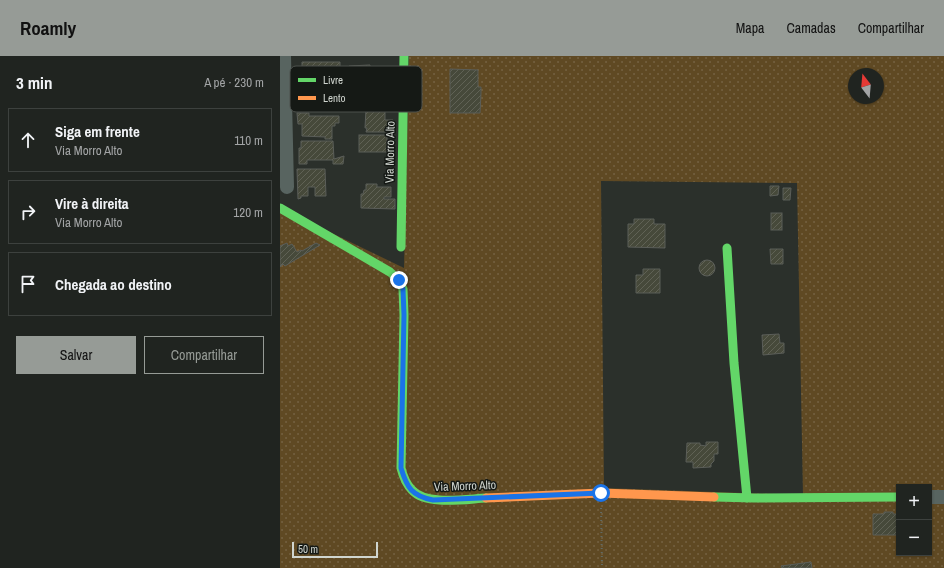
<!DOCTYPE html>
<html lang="pt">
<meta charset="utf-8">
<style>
:root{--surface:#202420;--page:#2d302d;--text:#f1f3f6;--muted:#a2a4a5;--line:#3d413e;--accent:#969b96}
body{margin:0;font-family:"Archivo Narrow",sans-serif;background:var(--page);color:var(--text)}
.controls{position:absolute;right:12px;bottom:12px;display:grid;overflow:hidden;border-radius:0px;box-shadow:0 1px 3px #0004}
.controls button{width:36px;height:36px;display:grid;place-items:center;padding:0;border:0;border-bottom:1px solid var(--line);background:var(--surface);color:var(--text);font:20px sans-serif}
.compass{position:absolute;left:568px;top:12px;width:36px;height:36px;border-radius:50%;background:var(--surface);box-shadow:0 1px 3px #0004;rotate:344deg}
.scale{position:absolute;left:12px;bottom:10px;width:86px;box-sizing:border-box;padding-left:4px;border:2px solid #d0d5cf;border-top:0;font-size:11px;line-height:14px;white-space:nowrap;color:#d0d5cf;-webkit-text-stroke:3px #151915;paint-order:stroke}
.stop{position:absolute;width:12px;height:12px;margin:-9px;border:3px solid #1a73e8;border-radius:50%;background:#fff}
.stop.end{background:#1a73e8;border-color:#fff;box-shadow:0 1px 4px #0008}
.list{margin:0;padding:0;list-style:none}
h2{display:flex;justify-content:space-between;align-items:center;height:52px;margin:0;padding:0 16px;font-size:17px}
h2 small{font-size:13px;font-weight:400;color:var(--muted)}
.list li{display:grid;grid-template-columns:26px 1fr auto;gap:12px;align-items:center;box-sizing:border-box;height:64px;margin:0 8px 8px;padding:0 8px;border:1px solid var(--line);border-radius:0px}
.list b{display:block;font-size:15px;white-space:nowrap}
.list p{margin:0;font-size:13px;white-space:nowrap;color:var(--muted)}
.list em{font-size:13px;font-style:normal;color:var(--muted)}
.actions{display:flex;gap:8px;padding:12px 16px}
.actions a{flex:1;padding:9px 0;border:1px solid var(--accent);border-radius:0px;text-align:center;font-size:14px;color:var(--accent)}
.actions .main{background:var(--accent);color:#111}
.icon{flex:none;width:22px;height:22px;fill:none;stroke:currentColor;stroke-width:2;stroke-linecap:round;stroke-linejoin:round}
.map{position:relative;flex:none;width:664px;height:512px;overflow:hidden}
header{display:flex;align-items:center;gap:24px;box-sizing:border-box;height:56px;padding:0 20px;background:var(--accent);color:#111}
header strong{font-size:19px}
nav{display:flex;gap:22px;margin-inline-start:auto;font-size:14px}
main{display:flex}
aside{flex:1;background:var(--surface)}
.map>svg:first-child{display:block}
.grass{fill:url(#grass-dots);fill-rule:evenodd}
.building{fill:url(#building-hatch);stroke:#5b5e59}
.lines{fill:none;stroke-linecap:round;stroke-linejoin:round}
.path{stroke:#616b66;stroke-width:2;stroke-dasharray:1 3;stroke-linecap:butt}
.street{stroke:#586460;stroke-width:14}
.fast{stroke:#63d668;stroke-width:9}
.slow{stroke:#ff974d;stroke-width:9}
.route{stroke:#1a73e8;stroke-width:5}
.labels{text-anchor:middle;stroke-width:3;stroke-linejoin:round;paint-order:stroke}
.street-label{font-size:12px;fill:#d0d5cf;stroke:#151915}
.key{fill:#151915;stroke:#4d514d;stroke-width:1}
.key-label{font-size:11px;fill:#d0d5cf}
</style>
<header>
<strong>Roamly</strong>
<nav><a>Mapa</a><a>Camadas</a><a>Compartilhar</a></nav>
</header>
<main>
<aside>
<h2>3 min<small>A pé · 230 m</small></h2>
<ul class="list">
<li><svg class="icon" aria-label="ahead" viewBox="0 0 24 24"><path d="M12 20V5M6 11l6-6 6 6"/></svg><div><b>Siga em frente</b><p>Via Morro Alto</p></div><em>110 m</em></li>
<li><svg class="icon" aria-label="right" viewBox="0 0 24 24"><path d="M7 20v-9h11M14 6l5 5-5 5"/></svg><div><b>Vire à direita</b><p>Via Morro Alto</p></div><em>120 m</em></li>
<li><svg class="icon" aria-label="arrive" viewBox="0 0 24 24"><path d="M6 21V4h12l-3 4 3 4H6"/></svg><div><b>Chegada ao destino</b></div></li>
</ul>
<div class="actions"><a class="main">Salvar</a><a>Compartilhar</a></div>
</aside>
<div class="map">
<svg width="664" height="512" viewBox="0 0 664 512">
<defs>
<pattern id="grass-dots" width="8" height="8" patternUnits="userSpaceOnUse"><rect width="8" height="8" fill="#5f4923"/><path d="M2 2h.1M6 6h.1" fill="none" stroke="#756242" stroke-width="1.8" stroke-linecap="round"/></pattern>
<pattern id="building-hatch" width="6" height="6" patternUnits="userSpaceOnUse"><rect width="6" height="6" fill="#46493a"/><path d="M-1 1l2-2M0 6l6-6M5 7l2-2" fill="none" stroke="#606255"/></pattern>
</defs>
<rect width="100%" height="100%" fill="#2b302b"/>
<path class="grass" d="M129,0H664V512H0V152L124,212ZM574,18H598V42H574ZM321,125L517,127L523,439L324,432ZM619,431H649V497H619Z"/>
<g class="building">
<polygon points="22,6 60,6 60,29 40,29 41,14 22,14"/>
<polygon points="90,9 90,16 88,16 88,23 69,23 69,18 66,18 66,12 69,12 69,10"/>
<polygon points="170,13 198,14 198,31 201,31 201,37 200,57 170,57"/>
<polygon points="86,53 105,53 105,64 113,64 113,76 86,76 87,72 85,72"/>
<polygon points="17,57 29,57 29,60 59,60 59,67 55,67 55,70 52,70 52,83 45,83 45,81 22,80 22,68 18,68"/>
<rect x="79" y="79" width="28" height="17"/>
<polygon points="21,85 53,85 54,103 64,100 63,108 53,108 53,104 27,104 27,108 19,108 19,92 21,92"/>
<polygon points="17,113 45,113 46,140 35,140 35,131 28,131 28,140 21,140 21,142 18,143"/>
<polygon points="86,128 97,128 97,131 111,131 111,141 104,141 104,143 115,143 115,153 81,152 81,138 83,138 84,134 86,134"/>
<polygon points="490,130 499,130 498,139 490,140"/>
<polygon points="503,132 511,132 510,144 503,144"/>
<rect x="491" y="157" width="11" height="17"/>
<polygon points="354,163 374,163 374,168 385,168 385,192 348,191 348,168 354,168"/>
<polygon points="7,187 8,190 12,188 17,196 21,194 22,195 36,187 40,189 5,210 3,208 0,211 0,190"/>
<polygon points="490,193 503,193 503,208 491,208"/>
<circle cx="427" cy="212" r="8"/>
<polygon points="363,213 380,213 380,237 356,237 356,219 363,219"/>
<polygon points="499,278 500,287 504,287 504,297 483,299 482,279"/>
<polygon points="426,386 438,386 438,398 434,398 434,405 431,408 431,411 413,412 413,406 406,406 407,387 420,387 420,389 426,390"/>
<polygon points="604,456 613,456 613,458 619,458 619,479 593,479 593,458 604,458"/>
<polygon points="531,506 532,512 502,512 501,510"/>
</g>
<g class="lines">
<polyline class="path" points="321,452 322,512"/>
<g class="street">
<polyline points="4,0 7,131"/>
<polyline points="649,441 664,441"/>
</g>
<g class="fast">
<path d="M0,152L110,216L119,224L123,233L124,259L121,412C123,420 126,428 132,434C146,450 186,443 206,442"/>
<polyline points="121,191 124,0"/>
<polyline points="447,192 454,307 467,442"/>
<polyline points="434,441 474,442 619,441"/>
</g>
<polyline class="slow" points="206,442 321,437 434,441"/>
</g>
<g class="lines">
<path class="route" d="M119,224L123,233L124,259L121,412C127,432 132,440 153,444L321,437"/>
</g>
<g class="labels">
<g class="street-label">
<text transform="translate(110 96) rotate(-89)" y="4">Via Morro Alto</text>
<text transform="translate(185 430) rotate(-2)" y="4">Via Morro Alto</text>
</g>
</g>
<rect x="10" y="10" width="132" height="46" rx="6" class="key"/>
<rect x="18" y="22" width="18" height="4" fill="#63d668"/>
<rect x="18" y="40" width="18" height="4" fill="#ff974d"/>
<g class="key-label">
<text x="43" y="28">Livre</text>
<text x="43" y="46">Lento</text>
</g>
</svg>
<div class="controls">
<button>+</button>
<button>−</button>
</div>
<svg class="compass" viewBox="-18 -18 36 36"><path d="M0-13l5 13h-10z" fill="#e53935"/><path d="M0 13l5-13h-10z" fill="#a2a4a5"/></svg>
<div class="scale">50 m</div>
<div class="stop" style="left:321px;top:437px"></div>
<div class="stop end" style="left:119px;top:224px"></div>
</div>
</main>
